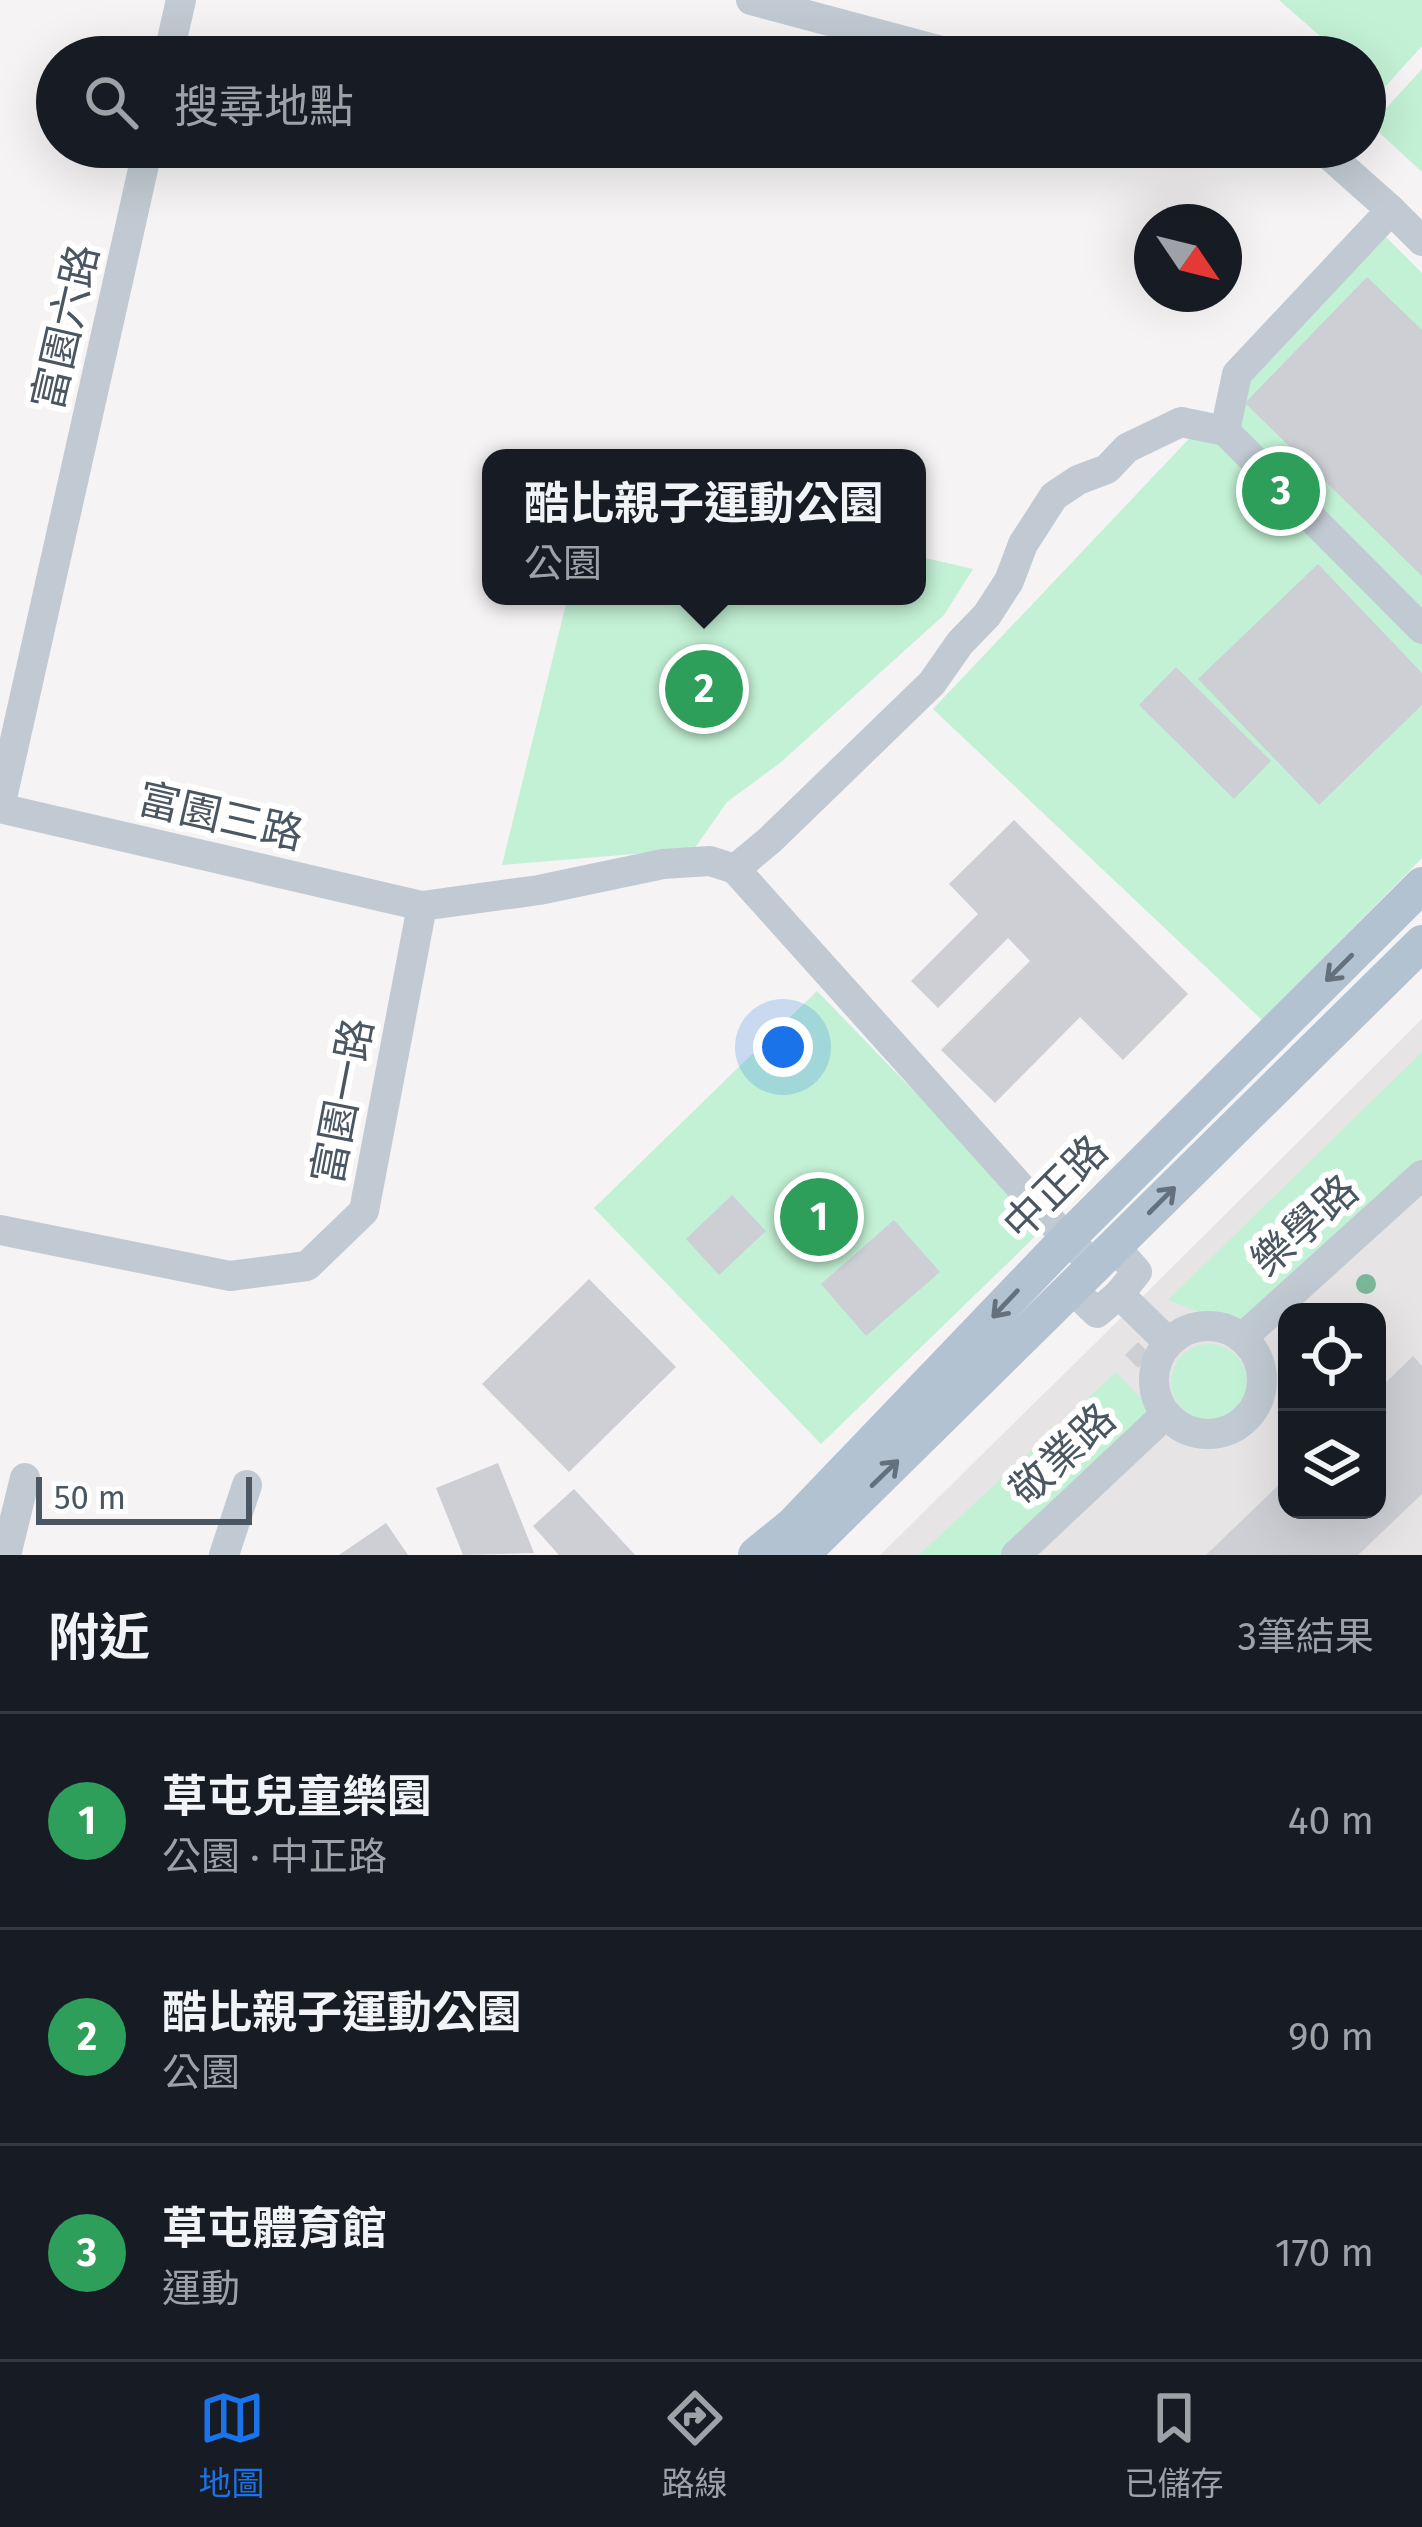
<!DOCTYPE html>
<html lang="zh-TW">
<meta charset="utf-8">
<style>
:root{--surface:#171b24;--page:#242831;--text:#f1f3f6;--muted:#9ea1a6;--line:#363941;--accent:#1a73e8}
body{margin:0;font-family:"Fira Sans","Noto Sans TC",sans-serif;background:var(--page);color:var(--text)}
.controls{position:absolute;right:36px;bottom:36px;display:grid;overflow:hidden;border-radius:24px;box-shadow:0 12px 48px #0002}
.controls button{width:108px;height:108px;display:grid;place-items:center;padding:0;border:0;border-bottom:3px solid var(--line);background:var(--surface);color:var(--text);font:60px sans-serif}
.compass{position:absolute;left:1134px;top:204px;width:108px;height:108px;border-radius:50%;background:var(--surface);box-shadow:0 12px 48px #0002;rotate:125deg}
.scale{position:absolute;left:36px;bottom:30px;width:216px;box-sizing:border-box;padding-left:12px;border:6px solid #4a5661;border-top:0;font-size:33px;line-height:42px;white-space:nowrap;color:#4a5661;-webkit-text-stroke:9px #fff;paint-order:stroke}
.you{position:absolute;left:783px;top:1047px;width:42px;height:42px;margin:-30px;border:9px solid #fff;border-radius:50%;background:#1a73e8;box-shadow:0 0 0 18px #1a73e833}
.badge{display:grid;place-items:center;width:78px;height:78px;border-radius:50%;background:var(--accent);color:#fff;font-size:39px;font-weight:700}
.pin{position:absolute;translate:-50% -50%;border:6px solid #fff;box-shadow:0 3px 12px #0006}
.popup{position:absolute;left:482px;top:449px;width:444px;height:156px;box-sizing:border-box;display:grid;place-content:center;border-radius:24px;background:var(--surface);filter:drop-shadow(0 3px 9px #0005);font-size:39px;white-space:nowrap;color:var(--muted)}
.popup b{font-size:45px;color:var(--text)}
.popup::after{content:'';position:absolute;left:50%;top:100%;margin-left:-24px;border:24px solid transparent;border-top-color:var(--surface)}
.list{margin:0;padding:0;list-style:none}
h2{display:flex;justify-content:space-between;align-items:center;height:156px;margin:0;padding:0 48px;font-size:51px}
h2 small{font-size:39px;font-weight:400;color:var(--muted)}
.list li{display:grid;grid-template-columns:78px 1fr auto;gap:36px;align-items:center;box-sizing:border-box;height:216px;padding:0 48px;border-top:3px solid var(--line)}
.list b{display:block;font-size:45px;white-space:nowrap}
.list p{margin:0;font-size:39px;white-space:nowrap;color:var(--muted)}
.list em{font-size:39px;font-style:normal;color:var(--muted)}
.icon{flex:none;width:66px;height:66px;fill:none;stroke:currentColor;stroke-width:2;stroke-linecap:round;stroke-linejoin:round}
.map{position:relative;flex:none;width:1422px;height:1555px;overflow:hidden}
.search{position:absolute;background:var(--surface);box-shadow:0 12px 48px #0002;left:36px;right:36px;top:36px;height:132px;display:flex;align-items:center;gap:30px;box-sizing:border-box;padding:0 42px;border-radius:66px;color:var(--muted);font-size:45px}
.sheet{height:804px;background:var(--surface)}
nav{display:flex;justify-content:space-around;align-items:center;box-sizing:border-box;height:168px;border-top:3px solid var(--line);background:var(--surface);font-size:33px;color:var(--muted)}
nav a{display:grid;justify-items:center;gap:6px}
nav .on{color:var(--accent)}
.map>svg:first-child{display:block}
.education{fill:#e6e4e5;fill-rule:evenodd}
.green{fill:#c3f1d5}
.building{fill:#cdcfd5}
.lines{fill:none;stroke-linecap:round;stroke-linejoin:round}
.minor{stroke:#c1cad2;stroke-width:30}
.major{stroke:#b3c2d1;stroke-width:36}
.tree{fill:#7bb799}
.oneway{stroke:#64717d}
.labels{text-anchor:middle;stroke-width:12;stroke-linejoin:round;paint-order:stroke}
.street-label{font-size:42px;fill:#4a5661;stroke:#fff}
</style>
<div class="map">
<svg width="1422" height="1555" viewBox="0 0 1422 1555">
<rect width="100%" height="100%" fill="#f5f3f3"/>
<path class="education" d="M1422,1019V1555H880L1132,1307ZM1287,1312H1377V1510H1287Z"/>
<g class="green">
<polygon points="1279,0 1422,0 1422,46 1382,90 1365,75 1365,57 1344,57"/>
<polygon points="1422,69 1422,172 1371,125"/>
<polygon points="1383,234 1422,273 1422,858 1262,1020 933,709"/>
<polygon points="917,556 973,569 944,615 780,763 727,802 694,849 502,865 568,596 917,596"/>
<polygon points="817,991 1045,1227 821,1444 594,1208"/>
<polygon points="1422,1052 1422,1159 1239,1327 1168,1300"/>
<circle cx="1209" cy="1382" r="38"/>
<polygon points="1116,1372 1154,1412 1000,1555 919,1555"/>
</g>
<g class="building">
<polygon points="1367,277 1422,330 1422,576 1245,403"/>
<polygon points="1318,564 1422,673 1422,705 1319,805 1198,679"/>
<polygon points="1176,667 1271,761 1234,799 1139,705"/>
<polygon points="1014,820 1188,994 1123,1060 1080,1017 995,1103 941,1050 1030,961 1008,938 938,1008 911,981 978,914 949,884"/>
<polygon points="732,1195 766,1231 719,1275 686,1239"/>
<polygon points="894,1220 940,1272 866,1336 821,1284"/>
<polygon points="589,1279 676,1367 569,1472 482,1384"/>
<polygon points="1138,1342 1151,1355 1138,1368 1125,1355"/>
<polygon points="1413,1356 1422,1366 1422,1494 1358,1555 1206,1555 1287,1477 1287,1510 1377,1510 1377,1391"/>
<polygon points="498,1463 534,1553 463,1555 436,1488"/>
<polygon points="574,1489 635,1555 559,1555 533,1526"/>
<polygon points="386,1523 408,1555 339,1555"/>
</g>
<g class="lines">
<g class="minor">
<polyline points="751,0 964,57"/>
<polyline points="168,57 181,0"/>
<polyline points="1301,147 1328,154 1391,210"/>
<polyline points="1422,241 1391,210 1237,374 1225,431 1422,629"/>
<polyline points="0,807 148,147"/>
<polyline points="0,808 422,906 539,890 663,864 710,861 735,869 770,840 932,683 960,643 987,615 1009,581 1023,544 1054,496 1078,480 1107,469 1127,448 1181,422 1225,431"/>
<polyline points="735,869 1067,1239 1095,1266"/>
<polyline points="0,1230 230,1276 307,1266 364,1211 422,906"/>
<polyline points="1072,1289 1097,1313 1119,1294 1137,1272 1115,1247"/>
<polyline points="1119,1294 1168,1342"/>
<circle cx="1208" cy="1380" r="54"/>
<polyline points="1242,1338 1422,1175"/>
<polyline points="6,1555 25,1478"/>
<polyline points="224,1555 247,1485"/>
<polyline points="1016,1555 1166,1414"/>
</g>
<g class="major">
<polyline points="756,1555 793,1525 1067,1239 1422,885"/>
<polyline points="801,1555 1422,943"/>
</g>
</g>
<circle class="tree" cx="1366" cy="1284" r="10"/>
<defs><path id="oneway-shaft" d="M-6 0H5M1.5-3L5.5 0L1.5 3" fill="none" stroke-width="1.6" stroke-linecap="round" stroke-linejoin="round" transform="scale(3)"/></defs>
<g class="oneway">
<use href="#oneway-shaft" transform="translate(1339 968) rotate(135)"/>
<use href="#oneway-shaft" transform="translate(1162 1200) rotate(-45)"/>
<use href="#oneway-shaft" transform="translate(1005 1304) rotate(133)"/>
<use href="#oneway-shaft" transform="translate(885 1473) rotate(-44)"/>
</g>
<g class="labels">
<g class="street-label">
<text transform="translate(65 327) rotate(-77)" y="15">富園六路</text>
<text transform="translate(221 816) rotate(13)" y="15">富園三路</text>
<text transform="translate(342 1101) rotate(-79)" y="15">富園一路</text>
<text transform="translate(1055 1187) rotate(-45)" y="15">中正路</text>
<text transform="translate(1304 1225) rotate(-42)" y="15">樂學路</text>
<text transform="translate(1062 1454) rotate(-43)" y="15">敬業路</text>
</g>
</g>
</svg>
<div class="controls">
<button><svg class="icon" aria-label="locate" viewBox="0 0 24 24"><circle cx="12" cy="12" r="6"/><path d="M12 2v4M12 18v4M2 12h4M18 12h4"/></svg></button>
<button><svg class="icon" aria-label="layers" viewBox="0 0 24 24"><path d="M12 4l9 5-9 5-9-5zM3 14l9 5 9-5"/></svg></button>
</div>
<svg class="compass" viewBox="-18 -18 36 36"><path d="M0-13l5 13h-10z" fill="#e53935"/><path d="M0 13l5-13h-10z" fill="#9ea1a6"/></svg>
<div class="scale">50 m</div>
<div class="you"></div>
<div class="pin badge" style="left:819px;top:1217px;background:#2e9e5b">1</div>
<div class="pin badge" style="left:704px;top:689px;background:#2e9e5b">2</div>
<div class="popup"><b>酷比親子運動公園</b>公園</div>
<div class="pin badge" style="left:1281px;top:491px;background:#2e9e5b">3</div>
<div class="search"><svg class="icon" aria-label="search" viewBox="0 0 24 24"><circle cx="10" cy="10" r="6"/><path d="M15 15l6 6"/></svg>搜尋地點</div>
</div>
<section class="sheet">
<h2>附近<small>3筆結果</small></h2>
<ul class="list">
<li><span class="badge" style="background:#2e9e5b">1</span><div><b>草屯兒童樂園</b><p>公園 · 中正路</p></div><em>40 m</em></li>
<li><span class="badge" style="background:#2e9e5b">2</span><div><b>酷比親子運動公園</b><p>公園</p></div><em>90 m</em></li>
<li><span class="badge" style="background:#2e9e5b">3</span><div><b>草屯體育館</b><p>運動</p></div><em>170 m</em></li>
</ul>
</section>
<nav>
<a class="on"><svg class="icon" aria-label="map" viewBox="0 0 24 24"><path d="M3 6l6-2 6 2 6-2v14l-6 2-6-2-6 2zM9 4v14M15 6v14"/></svg>地圖</a>
<a><svg class="icon" aria-label="directions" viewBox="0 0 24 24"><path d="M12 3l9 9-9 9-9-9zM9 14v-3h6M13 9l2 2-2 2"/></svg>路線</a>
<a><svg class="icon" aria-label="saved" viewBox="0 0 24 24"><path d="M7 4h10v16l-5-4-5 4z"/></svg>已儲存</a>
</nav>
